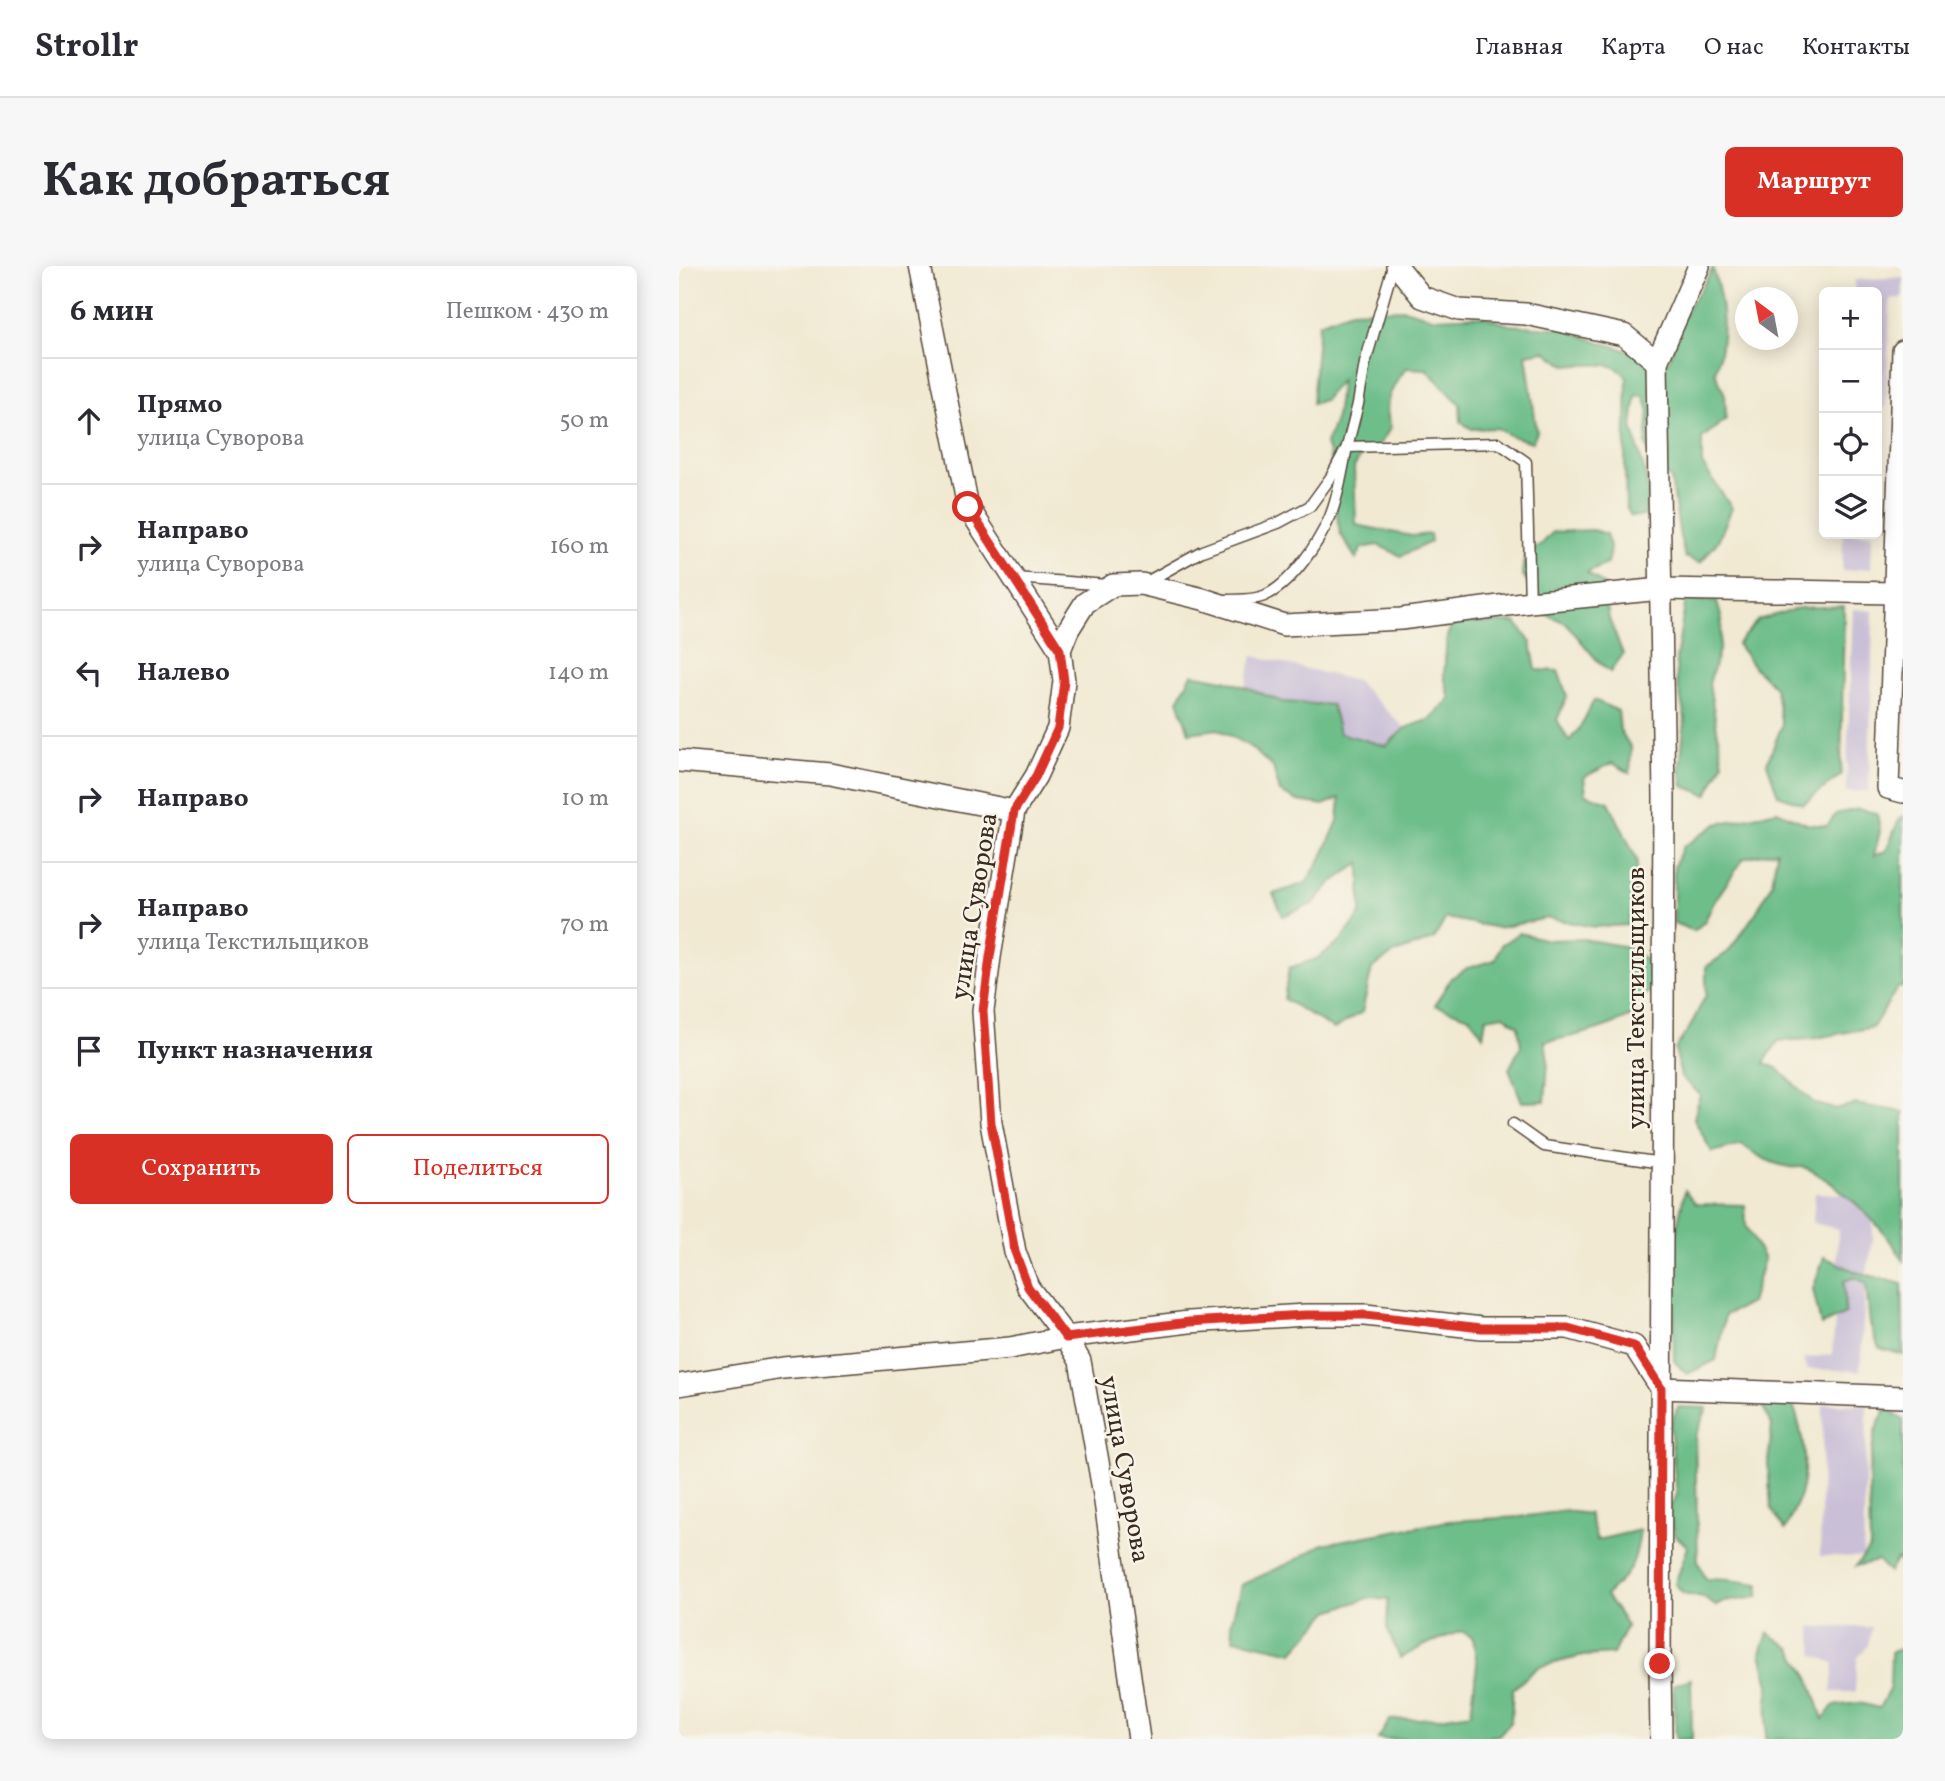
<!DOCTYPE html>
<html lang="ru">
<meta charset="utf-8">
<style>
:root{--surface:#fff;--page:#f7f7f7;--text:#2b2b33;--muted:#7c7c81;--line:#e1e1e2;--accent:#d93025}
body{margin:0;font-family:Vollkorn,serif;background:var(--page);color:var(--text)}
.controls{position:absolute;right:21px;top:21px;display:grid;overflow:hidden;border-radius:10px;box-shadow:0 4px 18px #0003}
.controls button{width:63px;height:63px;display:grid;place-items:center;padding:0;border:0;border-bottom:2px solid var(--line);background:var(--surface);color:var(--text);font:35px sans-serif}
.compass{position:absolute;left:1056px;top:21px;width:63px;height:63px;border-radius:50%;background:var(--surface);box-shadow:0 4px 18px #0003;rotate:328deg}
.stop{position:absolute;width:21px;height:21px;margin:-16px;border:5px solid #d93025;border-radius:50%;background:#fff}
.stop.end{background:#d93025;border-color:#fff;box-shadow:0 2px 7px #0008}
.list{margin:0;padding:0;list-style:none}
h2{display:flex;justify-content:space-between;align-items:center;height:91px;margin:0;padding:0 28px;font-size:30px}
h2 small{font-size:23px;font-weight:400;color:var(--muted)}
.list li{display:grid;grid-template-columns:46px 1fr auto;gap:21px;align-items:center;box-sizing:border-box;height:126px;padding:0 28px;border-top:2px solid var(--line)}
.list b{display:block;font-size:26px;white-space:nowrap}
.list p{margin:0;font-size:23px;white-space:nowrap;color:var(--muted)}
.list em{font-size:23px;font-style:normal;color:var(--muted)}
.actions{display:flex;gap:14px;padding:21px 28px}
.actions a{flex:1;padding:16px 0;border:2px solid var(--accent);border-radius:10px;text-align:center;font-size:24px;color:var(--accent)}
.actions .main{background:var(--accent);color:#fff}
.icon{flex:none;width:38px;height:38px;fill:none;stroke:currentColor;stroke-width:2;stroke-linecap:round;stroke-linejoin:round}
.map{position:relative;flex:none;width:1224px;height:1473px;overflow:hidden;border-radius:10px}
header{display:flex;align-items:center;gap:42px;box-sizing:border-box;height:98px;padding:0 35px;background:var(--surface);border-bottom:2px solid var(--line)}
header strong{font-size:33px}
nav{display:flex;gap:38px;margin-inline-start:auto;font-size:24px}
.intro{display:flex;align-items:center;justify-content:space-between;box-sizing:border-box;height:168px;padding:0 42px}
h1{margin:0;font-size:49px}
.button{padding:18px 32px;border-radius:10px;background:var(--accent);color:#fff;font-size:24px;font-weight:700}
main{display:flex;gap:42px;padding:0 42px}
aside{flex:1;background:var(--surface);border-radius:10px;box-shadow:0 4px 18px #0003}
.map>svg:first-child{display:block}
.industrial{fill:#c9bfd7}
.forest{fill:#6ebe8a;stroke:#547454;stroke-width:2}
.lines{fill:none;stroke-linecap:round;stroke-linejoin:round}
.service-casing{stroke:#564739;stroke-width:13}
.minor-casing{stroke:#564739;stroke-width:24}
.service{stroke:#fff;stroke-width:10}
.minor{stroke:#fff;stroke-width:21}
.route{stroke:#d93025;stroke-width:9}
.labels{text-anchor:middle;stroke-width:5;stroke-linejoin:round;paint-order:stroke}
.street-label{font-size:26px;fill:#3b2a1e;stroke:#f7f3e8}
</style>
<header>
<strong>Strollr</strong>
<nav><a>Главная</a><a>Карта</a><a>О нас</a><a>Контакты</a></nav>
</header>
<div class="intro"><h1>Как добраться</h1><a class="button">Маршрут</a></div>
<main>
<aside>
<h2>6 мин<small>Пешком · 430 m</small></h2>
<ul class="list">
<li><svg class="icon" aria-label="ahead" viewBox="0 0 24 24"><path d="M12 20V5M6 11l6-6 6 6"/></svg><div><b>Прямо</b><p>улица Суворова</p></div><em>50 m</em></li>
<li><svg class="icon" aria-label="right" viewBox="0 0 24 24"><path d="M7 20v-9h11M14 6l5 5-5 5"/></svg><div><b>Направо</b><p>улица Суворова</p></div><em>160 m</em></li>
<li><svg class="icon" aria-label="left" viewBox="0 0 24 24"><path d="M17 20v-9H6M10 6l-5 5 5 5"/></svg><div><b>Налево</b></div><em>140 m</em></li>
<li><svg class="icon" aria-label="right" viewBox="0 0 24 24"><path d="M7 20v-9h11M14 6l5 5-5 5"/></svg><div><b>Направо</b></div><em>10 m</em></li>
<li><svg class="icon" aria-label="right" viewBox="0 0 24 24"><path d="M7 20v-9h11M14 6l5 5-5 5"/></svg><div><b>Направо</b><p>улица Текстильщиков</p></div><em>70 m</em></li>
<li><svg class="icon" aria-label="arrive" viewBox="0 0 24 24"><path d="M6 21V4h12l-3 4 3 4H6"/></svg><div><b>Пункт назначения</b></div></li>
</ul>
<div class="actions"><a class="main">Сохранить</a><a>Поделиться</a></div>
</aside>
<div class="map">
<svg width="1224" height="1473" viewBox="0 0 1224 1473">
<rect width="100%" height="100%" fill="#f7f3e8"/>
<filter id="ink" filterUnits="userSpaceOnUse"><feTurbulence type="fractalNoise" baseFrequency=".0143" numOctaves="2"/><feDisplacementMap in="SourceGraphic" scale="14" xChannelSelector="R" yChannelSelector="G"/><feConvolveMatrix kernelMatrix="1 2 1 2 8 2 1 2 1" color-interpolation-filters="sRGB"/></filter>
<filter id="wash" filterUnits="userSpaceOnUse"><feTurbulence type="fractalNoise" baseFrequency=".00686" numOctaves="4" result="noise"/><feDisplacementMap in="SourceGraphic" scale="28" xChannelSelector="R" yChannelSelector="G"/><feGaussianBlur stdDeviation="1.57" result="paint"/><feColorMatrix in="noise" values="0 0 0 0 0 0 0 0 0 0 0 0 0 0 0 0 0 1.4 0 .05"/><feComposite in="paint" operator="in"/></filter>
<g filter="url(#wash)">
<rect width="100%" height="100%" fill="#f1e9d2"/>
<g class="industrial">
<polygon points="1224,11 1224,32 1211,33 1207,142 1198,143 1198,26 1175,26 1176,14"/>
<polygon points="1164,268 1193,268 1192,302 1163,305"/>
<polygon points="1174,343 1194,345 1190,525 1167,526"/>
<polygon points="574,390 677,415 726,462 707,480 659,468 653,439 603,436 566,421"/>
<polygon points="1136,927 1194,929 1194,974 1187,1011 1181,1105 1128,1103 1125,1093 1153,1088 1157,1044 1159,963 1134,957"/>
<polygon points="1144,1138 1188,1139 1184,1291 1141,1290"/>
<polygon points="1193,1361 1189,1379 1178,1393 1176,1426 1152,1426 1155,1397 1135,1389 1132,1361"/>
</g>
<g class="forest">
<path d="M1034,2C1045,39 1048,69 1036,106L1046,129L1047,153L1023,172V198L1053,242L1039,275L1021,297L1006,291L1001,270L992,213L974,197L967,178L970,145L965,130L957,129L953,160L967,211L969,231L966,250H952L947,241L946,199L948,112C935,91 910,101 890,99C882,99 873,90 866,85L847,88L858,166L853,176L832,170L818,162L793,163L782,156L781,138L747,103L727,102C713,122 702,136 712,161L696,186L682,190L675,201L677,259L733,270L751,268L752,276L722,290L699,279L683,282L677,293L661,267L653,220L651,190L647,178L657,151L662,114L645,134L633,138L640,57L672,45L725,43L756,52L803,50L830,59L887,63L911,73L989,97L1007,44L1022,23Z"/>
<polygon points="914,264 927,268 931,280 929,297 908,307 924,318 930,353 944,388 931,406 917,393 887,357 866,348 859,329 843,308 846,286 862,279 874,266"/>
<polygon points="1007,333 1038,336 1043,354 1040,384 1030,418 1044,497 1028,529 1004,520 1001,502 1006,452 998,415 997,392"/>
<polygon points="1165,340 1162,509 1124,538 1099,529 1088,497 1103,459 1096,421 1077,403 1058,378 1079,354 1120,342"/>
<polygon points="837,356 852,377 857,404 879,405 888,430 878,454 890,475 902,460 915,434 939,445 941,464 952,482 951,507 933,497 905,511 907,528 930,536 958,594 958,624 949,659 915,661 869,652 819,662 767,652 755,673 716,687 693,702 683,746 655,763 605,733 610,702 637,693 660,677 682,648 681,597 651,618 634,638 604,650 594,628 627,617 643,591 659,555 661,532 644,539 619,535 601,526 594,501 570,480 539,463 510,467 499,434 513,408 545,414 566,421 603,436 653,439 660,467 707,480 726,462 752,453 771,433 765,410 768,370 774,357"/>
<path d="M1179,543L1198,547L1201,565L1195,590L1207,585L1220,554L1224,550V721L1218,722L1194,761L1132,773L1099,775L1085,797L1098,802L1135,837L1155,843L1177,838L1224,846V994C1205,961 1161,918 1127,902C1121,900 1116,902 1111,901C1092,898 1077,890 1063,878L1033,886L1015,853L1021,828L1002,811L996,783L1011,761L1027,729V701L1049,686L1078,645L1093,617L1098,585L1065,592L1035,636L1026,655L1015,665L995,657V600L1004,581L1038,558L1098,545L1128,558L1148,560L1157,548Z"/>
<path d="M840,667L869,674L904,673L949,681L968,694L974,725L954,735L957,748C927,762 898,771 866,775L869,795L866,835L843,836L830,803L842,780L839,760L825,749L807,752L804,770L791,751L756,739L772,712L789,702L816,694L822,679Z"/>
<polygon points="1006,924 1017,938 1066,939 1067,960 1085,993 1072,1037 1046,1049 1037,1094 1008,1108 995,1095 994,1010 997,965"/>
<polygon points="1145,991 1177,1006 1223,1018 1224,1089 1200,1082 1191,1058 1187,1017 1176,1011 1165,1015 1166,1048 1142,1059 1134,1023"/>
<path d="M1114,1138C1124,1169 1130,1197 1121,1229C1117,1241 1111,1253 1106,1264L1092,1242L1089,1199L1093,1159L1083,1139Z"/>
<polygon points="999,1141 1028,1142 1016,1170 1019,1296 1027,1313 1050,1314 1080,1318 1079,1331 1045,1336 1037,1340 1023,1331 1004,1328 996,1318 1009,1281 997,1270 988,1246 998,1229 991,1159"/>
<polygon points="1207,1142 1224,1154 1224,1297 1218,1293 1210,1306 1199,1295 1177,1300 1191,1281 1190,1206 1196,1165"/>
<path d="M886,1245L910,1248L918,1274L961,1264C957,1298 952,1306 927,1329L948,1359L934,1388L904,1390L859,1401L834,1423L832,1455L820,1469L793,1473H699L711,1454L760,1452L792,1447L798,1398L794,1372L782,1365L746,1379L721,1392L708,1362L709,1334L690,1332L650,1345L614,1386L555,1373L552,1358L562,1319L613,1296L644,1278L770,1255L841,1251Z"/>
<polygon points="1089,1367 1112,1382 1131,1414 1144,1453 1154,1440 1180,1437 1200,1442 1211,1422 1212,1387 1224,1381 1224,1473 1087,1473 1090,1419 1082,1387"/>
<polygon points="1012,1413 1013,1473 997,1473 994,1419"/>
</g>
</g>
<g filter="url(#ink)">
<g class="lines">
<g class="service-casing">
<g id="service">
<polyline points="336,312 428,319"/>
<polyline points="464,318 523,285 599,257 631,240 652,211 668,181 679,138 686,97 714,0"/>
<path d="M547,334C558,334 575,334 585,330C612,319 640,276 651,251C660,229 663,205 668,181L820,177L847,196L851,336"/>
<polyline points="834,858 865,880 983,897"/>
</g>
</g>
<g class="minor-casing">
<g id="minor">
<polyline points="241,0 289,241 381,384 385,415 379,462 357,510 335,545 311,691 304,745 312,857 336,986 349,1021 387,1071 401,1095 425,1229 460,1473"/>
<polyline points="718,0 743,31 780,44 847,48 945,69 978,96"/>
<polyline points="1224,85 1209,522 1224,526"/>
<polyline points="381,384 389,364 406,337 434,319 462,318 524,333 605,359 722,353 851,336 982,323 1215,327 1224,329"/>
<polyline points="0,495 151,508 335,545"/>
<polyline points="0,1119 104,1102 331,1082 387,1071 510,1056 627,1049 686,1049 803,1062 889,1062 955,1080 982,1122 1224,1131"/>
<polyline points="982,1473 981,1398 985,531 978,96 1020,0"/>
</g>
</g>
<use href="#service" class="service"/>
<use href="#minor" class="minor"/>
</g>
</g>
<g class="lines" filter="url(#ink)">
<polyline class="route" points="289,241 381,384 385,415 379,462 357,510 335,545 311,691 304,745 312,857 336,986 349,1021 387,1072 510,1056 626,1049 686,1049 803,1062 889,1062 955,1080 982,1122 981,1398"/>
</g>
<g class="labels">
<g class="street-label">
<text transform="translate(294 640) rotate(-81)" y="9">улица Суворова</text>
<text transform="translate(956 732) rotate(-90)" y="9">улица Текстильщиков</text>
<text transform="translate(447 1203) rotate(80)" y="9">улица Суворова</text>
</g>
</g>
</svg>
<div class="controls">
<button>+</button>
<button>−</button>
<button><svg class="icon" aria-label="locate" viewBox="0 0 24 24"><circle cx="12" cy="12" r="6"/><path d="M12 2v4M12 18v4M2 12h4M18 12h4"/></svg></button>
<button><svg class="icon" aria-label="layers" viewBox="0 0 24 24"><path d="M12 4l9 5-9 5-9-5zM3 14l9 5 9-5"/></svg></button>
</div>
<svg class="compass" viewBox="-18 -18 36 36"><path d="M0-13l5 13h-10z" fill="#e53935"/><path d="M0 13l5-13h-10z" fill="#7c7c81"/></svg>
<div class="stop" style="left:289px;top:241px"></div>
<div class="stop end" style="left:981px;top:1398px"></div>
</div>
</main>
